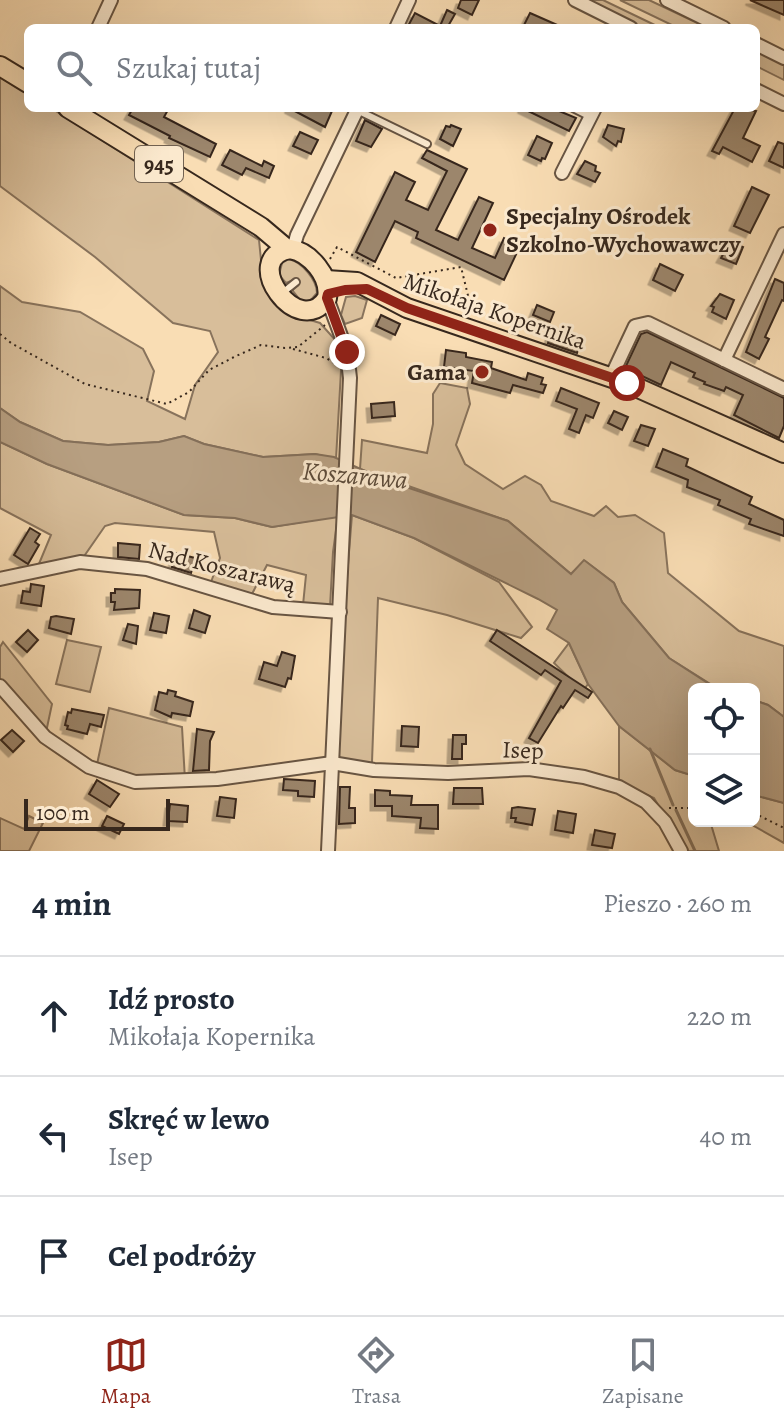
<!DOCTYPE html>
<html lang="pl">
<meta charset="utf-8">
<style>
:root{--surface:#fff;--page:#f2f2f3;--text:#1f2937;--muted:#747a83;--line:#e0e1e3;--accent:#8f2418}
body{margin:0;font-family:Alegreya,serif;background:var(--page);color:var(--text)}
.controls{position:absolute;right:24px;bottom:24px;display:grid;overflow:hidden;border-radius:12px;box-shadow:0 8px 32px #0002}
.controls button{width:72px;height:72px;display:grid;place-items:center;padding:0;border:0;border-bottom:2px solid var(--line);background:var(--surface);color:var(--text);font:40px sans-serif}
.scale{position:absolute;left:24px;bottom:20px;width:146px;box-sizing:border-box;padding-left:8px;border:4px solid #37281d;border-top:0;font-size:22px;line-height:28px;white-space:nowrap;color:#37281d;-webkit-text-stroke:6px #fbe9ce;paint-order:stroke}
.stop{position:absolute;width:24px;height:24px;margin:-18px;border:6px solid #8f2418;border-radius:50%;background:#fff}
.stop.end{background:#8f2418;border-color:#fff;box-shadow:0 2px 8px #0008}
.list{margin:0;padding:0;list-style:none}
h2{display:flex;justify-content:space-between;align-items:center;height:104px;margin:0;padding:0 32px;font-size:34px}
h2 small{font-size:26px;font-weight:400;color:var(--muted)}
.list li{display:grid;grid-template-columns:52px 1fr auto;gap:24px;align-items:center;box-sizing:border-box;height:120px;padding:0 32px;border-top:2px solid var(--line)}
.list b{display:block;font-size:30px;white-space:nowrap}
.list p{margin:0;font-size:26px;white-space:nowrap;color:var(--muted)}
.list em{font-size:26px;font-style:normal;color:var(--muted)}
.icon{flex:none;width:44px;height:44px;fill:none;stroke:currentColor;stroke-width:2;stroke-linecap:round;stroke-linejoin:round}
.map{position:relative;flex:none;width:784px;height:851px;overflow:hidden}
.search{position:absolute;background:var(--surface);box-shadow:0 8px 32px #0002;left:24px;right:24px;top:24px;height:88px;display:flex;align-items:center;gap:20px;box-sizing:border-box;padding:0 28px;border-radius:12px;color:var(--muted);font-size:30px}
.sheet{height:464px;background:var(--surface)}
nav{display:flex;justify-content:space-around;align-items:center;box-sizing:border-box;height:112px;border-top:2px solid var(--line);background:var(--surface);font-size:22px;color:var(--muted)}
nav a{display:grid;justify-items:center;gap:4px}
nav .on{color:var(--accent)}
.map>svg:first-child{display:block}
.green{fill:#d8be9a;stroke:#88735c;stroke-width:2}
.water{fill:#b79f81;stroke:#846f59;stroke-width:2}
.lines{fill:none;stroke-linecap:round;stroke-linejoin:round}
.stream{stroke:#846f59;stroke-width:3}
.building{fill:#9c866c;stroke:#37281d;stroke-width:2;filter:url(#shadow)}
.service-casing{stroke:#685543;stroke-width:10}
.minor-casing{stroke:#685543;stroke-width:16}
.primary-casing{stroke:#37281d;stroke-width:22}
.path{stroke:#37281d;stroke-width:2;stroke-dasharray:2 4;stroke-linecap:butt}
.service{stroke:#fbe9ce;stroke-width:6}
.minor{stroke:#fbe9ce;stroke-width:12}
.primary{stroke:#f9ddb4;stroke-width:18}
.route{stroke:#8f2418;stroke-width:10}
.poi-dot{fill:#8f2418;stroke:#fbe9ce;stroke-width:3}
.labels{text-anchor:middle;stroke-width:6;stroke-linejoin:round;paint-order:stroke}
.shield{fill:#fbe9ce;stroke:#726252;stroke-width:2}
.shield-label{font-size:22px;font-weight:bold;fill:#37281d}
.poi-label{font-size:24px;font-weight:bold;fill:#37281d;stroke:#fbe9ce;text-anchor:start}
.street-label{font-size:24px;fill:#37281d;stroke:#fbe9ce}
.water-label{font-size:26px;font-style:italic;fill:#5d4c3b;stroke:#fbe9ce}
</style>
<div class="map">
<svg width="784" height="851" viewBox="0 0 784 851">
<defs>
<filter id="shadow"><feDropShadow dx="-4.5" dy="4.5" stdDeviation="0" flood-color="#0004"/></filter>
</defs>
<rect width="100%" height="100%" fill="#f9ddb4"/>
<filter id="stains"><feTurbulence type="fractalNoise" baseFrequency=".0025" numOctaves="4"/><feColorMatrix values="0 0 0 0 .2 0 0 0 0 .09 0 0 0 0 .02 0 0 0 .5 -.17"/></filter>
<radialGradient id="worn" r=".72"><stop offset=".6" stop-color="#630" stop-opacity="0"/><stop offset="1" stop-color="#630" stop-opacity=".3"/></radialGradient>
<g class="green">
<polygon points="585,0 603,0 661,28 641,28"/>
<polygon points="620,0 649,0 708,28 678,28"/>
<polygon points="756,51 784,64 784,80 756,66"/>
<polygon points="0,77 28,94 28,108 51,108 259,240 262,270 296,316 320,323 338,343 342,353 336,459 315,454 263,457 204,444 184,436 159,442 108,445 63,441 20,422 0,408 0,286 22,302 80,312 143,349 154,371 147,401 185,419 195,385 218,352 210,331 173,323 95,257 0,186"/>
<path d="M289,259C302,262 317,280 317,293L310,301L300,300L293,291L294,280L286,283L279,275L282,263Z"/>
<polygon points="355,296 367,300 362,318 345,324 341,315 346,297"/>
<polygon points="440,383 467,388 470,404 456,445 465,464 503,489 525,476 541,485 551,501 594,516 606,506 618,517 635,515 664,533 668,573 739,631 784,646 784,717 768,705 754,700 754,689 722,689 712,685 669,658 622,602 614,583 585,561 571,574 508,521 360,469 362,440 427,453 433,424 433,394"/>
<polygon points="0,442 47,464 184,515 235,518 272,527 338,516 333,552 330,607 303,605 306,575 267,565 252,594 211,582 220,558 214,532 115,523 105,526 80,562 36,571 51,535 0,508"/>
<polygon points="352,515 414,538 499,582 532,627 521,638 447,615 378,598 372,762 374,770 332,763"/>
<polygon points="67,640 101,647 90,692 56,684"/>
<polygon points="3,642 52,704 45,737 0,686 0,647"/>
<polygon points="569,643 588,684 583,691 554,663"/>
<polygon points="109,708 182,727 185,780 135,782 96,769"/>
<polygon points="619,726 675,770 694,776 694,821 710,821 719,851 686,851 654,798 619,782"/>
<polygon points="754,795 784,803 784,843 745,821 754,821"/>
<polygon points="29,816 43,823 29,851 0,851 0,818 24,829"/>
</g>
<g class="water">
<polygon points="0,408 20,422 63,441 108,445 159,442 184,436 204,444 263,457 315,454 334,457 385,480 508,521 571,574 584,560 614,583 622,602 669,658 711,685 722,689 694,689 694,776 675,770 619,726 588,684 569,643 547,629 557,610 538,599 414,538 352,515 272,527 235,518 184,515 47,464 0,442"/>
<polygon points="754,700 768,705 784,717 784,803 754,795"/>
</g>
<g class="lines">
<g class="stream">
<polyline points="650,749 673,805"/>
<polyline points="676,810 695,851"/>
</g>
</g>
<g class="building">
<polygon points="461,0 479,0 472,15 458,8"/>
<polygon points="750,0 784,0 784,15"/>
<polygon points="447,10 455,14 447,28 407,28 415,13 440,26"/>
<polygon points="530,13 564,28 530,28 524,25"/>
<polygon points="133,108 169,108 164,117 216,144 210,157 169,138 170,136 129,115"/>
<polygon points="289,108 326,108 332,111 325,127"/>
<polygon points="522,108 552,108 576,118 569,131"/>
<polygon points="735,108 756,111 743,138 760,146 752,162 723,147 719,154 712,151"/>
<polygon points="365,120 382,129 371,147 356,141"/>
<polygon points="451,125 461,129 453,146 440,139 446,126 450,127"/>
<polygon points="608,125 624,129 621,142 618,141 616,146 603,137"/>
<polygon points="300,132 318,140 311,154 293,146"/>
<polygon points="537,136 552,143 545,159 542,158 541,161 528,155"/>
<polygon points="778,142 784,144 784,168 769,161"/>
<polygon points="230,150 262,166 264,161 274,166 269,178 246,168 242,175 222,165"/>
<polygon points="427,150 467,169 436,230 458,240 479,197 493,203 472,248 495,258 504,238 520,246 504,280 416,238 418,232 395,221 375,262 356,252 395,172 415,182 406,200 428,210 447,171 422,158"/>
<polygon points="585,161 596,166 595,171 600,173 595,182 577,174"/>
<polygon points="752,187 769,195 750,233 734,226"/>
<polygon points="730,242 743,247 736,264 721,258"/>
<polygon points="660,264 683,275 675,291 653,280"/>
<polygon points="775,279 784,283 784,301 782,300 765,337 769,339 759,359 746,352"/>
<polygon points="720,294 734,300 726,319 712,312 714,307 711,306"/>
<polygon points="537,305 554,312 550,322 533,315"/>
<polygon points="381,315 400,324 395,335 376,326"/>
<polygon points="552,330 563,334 564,331 581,340 577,353 548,343"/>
<polygon points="647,332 784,398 784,426 779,438 734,415 743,395 726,387 724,391 704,384 705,382 693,377 695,373 671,362 661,385 625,368 641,334"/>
<polygon points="446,350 466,353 466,357 492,362 491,368 526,380 528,373 543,378 541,384 546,385 543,393 513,385 510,393 472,383 474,371 444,367"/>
<polygon points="561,388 599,403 593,418 586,415 579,433 569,429 577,409 556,401"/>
<polygon points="394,402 395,416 372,418 371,404"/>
<polygon points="614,411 628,417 622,430 608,423"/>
<polygon points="641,425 655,429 648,446 634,441"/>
<polygon points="663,449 688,459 686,466 752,497 749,504 784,520 784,536 749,524 751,519 718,505 720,500 687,487 688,480 656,467"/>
<polygon points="30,528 40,534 35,542 39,545 28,564 14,555"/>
<polygon points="118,543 140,545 139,559 118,557"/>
<polygon points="176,553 195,558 191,573 172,567"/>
<polygon points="31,584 44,586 41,606 21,603 23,591 30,592"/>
<polygon points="115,589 140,590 139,608 114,610 115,602 111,602 111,593 115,593"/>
<polygon points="194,610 210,616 205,633 189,628"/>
<polygon points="154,613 169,616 166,633 150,630"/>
<polygon points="56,616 74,619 71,634 49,628 51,617"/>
<polygon points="128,624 138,626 136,644 123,640"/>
<polygon points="28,630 38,640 27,652 16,642"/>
<polygon points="497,630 592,692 588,698 575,690 563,708 561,706 538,743 529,738 561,681 545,670 541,675 490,641"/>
<polygon points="282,652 295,656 291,679 288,678 285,687 259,679 264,662 277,666"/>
<polygon points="168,690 176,692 175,696 193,702 190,716 172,713 171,717 155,710 159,692 167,694"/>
<polygon points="72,709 104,715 101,727 90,724 87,734 67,729 68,726 65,725 68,712 71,713"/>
<polygon points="402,726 419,727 418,747 401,746"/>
<polygon points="197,729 214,732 210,741 209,770 193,771"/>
<polygon points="12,730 24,741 13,752 1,740"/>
<polygon points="453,735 466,735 466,744 462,744 462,759 452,759"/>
<polygon points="284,779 315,781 314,797 298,796 298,791 283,790"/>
<polygon points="97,780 119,794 110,807 89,794"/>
<polygon points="340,787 350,787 349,808 355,808 355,823 339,824"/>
<polygon points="454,788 482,788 483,804 453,804"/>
<polygon points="375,790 390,791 390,795 412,796 411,805 438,805 438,829 420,828 421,818 392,816 392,806 375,806"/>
<polygon points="220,797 236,799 234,818 217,816"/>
<polygon points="170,804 188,806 187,822 168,821"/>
<polygon points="518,807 535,809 532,825 515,822 516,818 511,818 512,808"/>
<polygon points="558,811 576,814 573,833 555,830"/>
<polygon points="107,816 124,824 119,834 102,826"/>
<polygon points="595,830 615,834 612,848 592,845"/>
</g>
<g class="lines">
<g class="service-casing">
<g id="service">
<polyline points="573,108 591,117"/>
<polyline points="357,110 427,144"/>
<polyline points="281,294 296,282"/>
</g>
</g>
<g class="minor-casing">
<g id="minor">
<polyline points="575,0 631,28"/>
<polyline points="667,0 724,28"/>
<polyline points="98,28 111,0"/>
<polyline points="396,28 409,0"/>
<polyline points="756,44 784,58"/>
<polyline points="756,90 784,104"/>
<polyline points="562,173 595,108"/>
<polyline points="293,249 297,235 358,108"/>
<polyline points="327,298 347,352 350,378 328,851"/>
<polyline points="724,360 784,234"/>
<polyline points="611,377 635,326 648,323 784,389"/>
<polyline points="0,579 80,562 147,569 273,607 340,612"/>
<polyline points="0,686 45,737 89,767 135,782 217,779 332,763 374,770 448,773 529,769 584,777 619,787 646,802 665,822 681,851"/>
</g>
</g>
<g class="primary-casing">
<g id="primary">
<polyline points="0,66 28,83"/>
<polyline points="68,108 261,227 287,249"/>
<path d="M290,249C310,252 331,277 327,298C299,342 238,257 290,249Z"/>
<polyline points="326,280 357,282 407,308 627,383 784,453"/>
</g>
</g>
<g class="path">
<polyline points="330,259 337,247 396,278 461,267 473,316"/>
<polyline points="0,334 11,343 85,384 167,404 189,392 209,370 234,357 261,345 285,348 298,347 325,325"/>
<polyline points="293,349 326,358 336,364"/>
<polyline points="669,808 694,808"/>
<polyline points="754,813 784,828"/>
</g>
<use href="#service" class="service"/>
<use href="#minor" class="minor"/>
<use href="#primary" class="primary"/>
</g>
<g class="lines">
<path class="route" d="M347,352C340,334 334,316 327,298L328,294L345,290L367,289L407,308L627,383"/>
</g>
<g class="poi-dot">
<circle cx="490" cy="230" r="8"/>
<circle cx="482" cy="372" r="8"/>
</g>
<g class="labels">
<rect class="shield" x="135" y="146" width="48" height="36" rx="6"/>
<g class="shield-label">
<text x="159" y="172">945</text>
</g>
<g class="poi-label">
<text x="506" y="224">Specjalny Ośrodek<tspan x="506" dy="28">Szkolno-Wychowawczy</tspan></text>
<text x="466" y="380" text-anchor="end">Gama</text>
</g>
<g class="street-label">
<text transform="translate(495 311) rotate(19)" y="8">Mikołaja Kopernika</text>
<text transform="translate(222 567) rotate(14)" y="8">Nad Koszarawą</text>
<text transform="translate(523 750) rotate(2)" y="8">Isep</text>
</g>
<g class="water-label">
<text transform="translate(355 475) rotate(5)" y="9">Koszarawa</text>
</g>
</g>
<rect width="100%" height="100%" filter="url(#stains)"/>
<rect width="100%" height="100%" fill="url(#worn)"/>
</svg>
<div class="controls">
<button><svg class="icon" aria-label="locate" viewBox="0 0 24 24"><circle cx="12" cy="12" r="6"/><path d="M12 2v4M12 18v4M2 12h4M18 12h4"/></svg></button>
<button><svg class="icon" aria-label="layers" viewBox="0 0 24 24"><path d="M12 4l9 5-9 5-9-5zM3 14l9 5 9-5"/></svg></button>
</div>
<div class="scale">100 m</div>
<div class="stop" style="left:627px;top:383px"></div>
<div class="stop end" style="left:347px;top:352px"></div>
<div class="search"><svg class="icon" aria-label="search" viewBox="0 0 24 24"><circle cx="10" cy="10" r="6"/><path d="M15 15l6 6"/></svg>Szukaj tutaj</div>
</div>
<section class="sheet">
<h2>4 min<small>Pieszo · 260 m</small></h2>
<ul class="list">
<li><svg class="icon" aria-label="ahead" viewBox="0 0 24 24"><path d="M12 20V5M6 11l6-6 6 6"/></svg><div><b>Idź prosto</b><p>Mikołaja Kopernika</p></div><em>220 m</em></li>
<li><svg class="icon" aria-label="left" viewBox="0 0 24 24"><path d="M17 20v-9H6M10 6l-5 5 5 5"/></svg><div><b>Skręć w lewo</b><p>Isep</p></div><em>40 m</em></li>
<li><svg class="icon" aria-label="arrive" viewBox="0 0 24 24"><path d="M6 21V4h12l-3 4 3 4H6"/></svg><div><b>Cel podróży</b></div></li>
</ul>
</section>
<nav>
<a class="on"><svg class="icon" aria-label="map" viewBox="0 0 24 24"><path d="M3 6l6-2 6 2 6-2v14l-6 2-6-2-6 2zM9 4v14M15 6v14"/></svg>Mapa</a>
<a><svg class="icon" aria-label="directions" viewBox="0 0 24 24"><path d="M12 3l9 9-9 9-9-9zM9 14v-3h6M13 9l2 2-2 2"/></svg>Trasa</a>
<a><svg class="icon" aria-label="saved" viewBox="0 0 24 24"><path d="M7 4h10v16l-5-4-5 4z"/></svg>Zapisane</a>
</nav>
